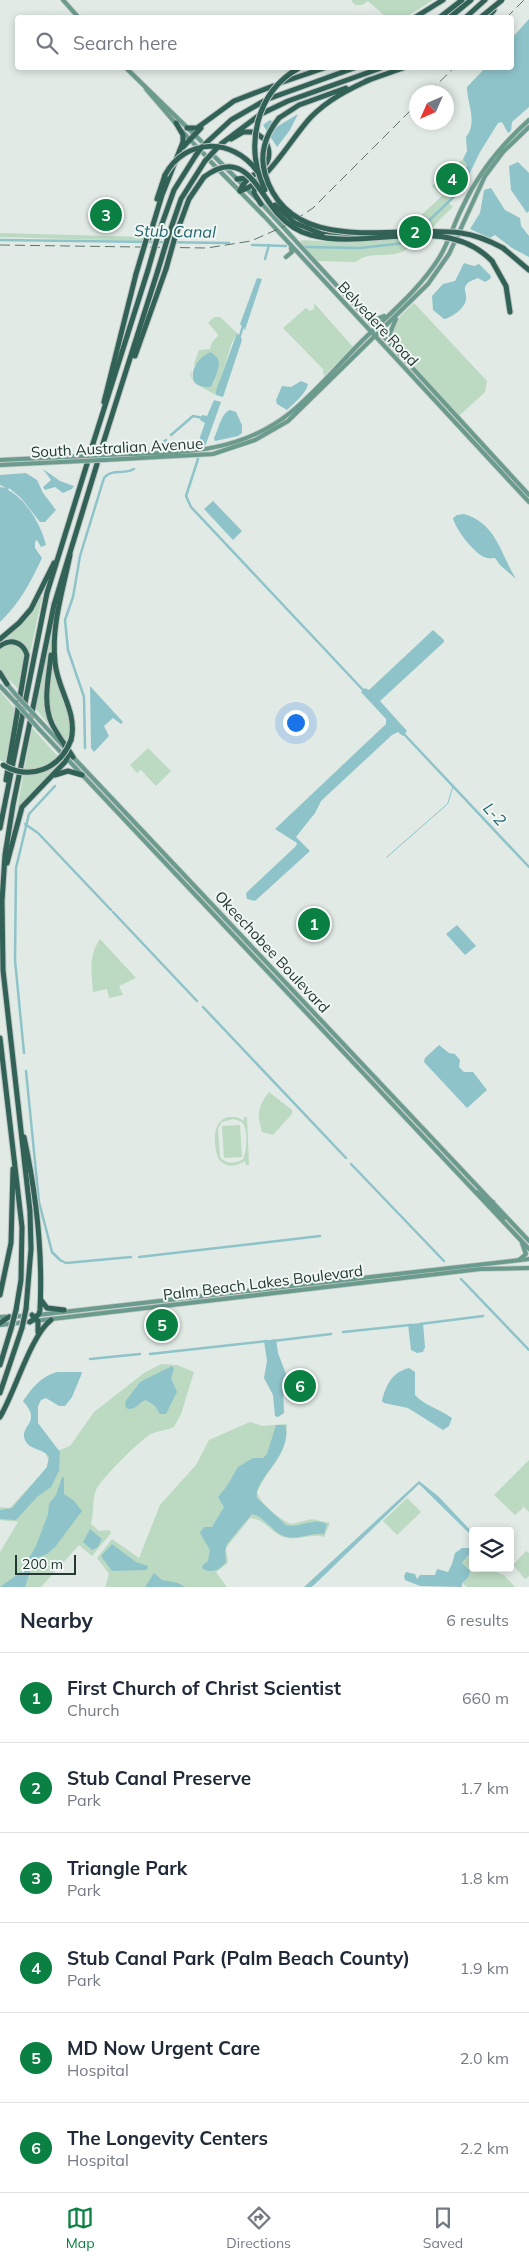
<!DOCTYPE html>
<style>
:root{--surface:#fff;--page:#f6f6f7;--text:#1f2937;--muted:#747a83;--line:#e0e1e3;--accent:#0b8043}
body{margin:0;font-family:Mulish,sans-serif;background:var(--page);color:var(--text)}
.controls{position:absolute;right:15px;bottom:15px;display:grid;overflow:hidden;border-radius:5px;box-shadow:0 2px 8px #0003}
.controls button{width:45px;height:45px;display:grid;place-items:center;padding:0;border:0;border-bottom:1px solid var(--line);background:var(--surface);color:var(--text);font:25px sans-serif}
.compass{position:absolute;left:409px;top:85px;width:45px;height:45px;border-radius:50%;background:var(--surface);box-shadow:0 2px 8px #0003;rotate:225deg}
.scale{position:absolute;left:15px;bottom:12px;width:61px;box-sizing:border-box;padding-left:5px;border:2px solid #233932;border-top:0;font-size:14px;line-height:18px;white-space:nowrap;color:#233932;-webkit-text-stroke:4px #f1f7f4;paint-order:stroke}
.you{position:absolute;left:295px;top:722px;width:18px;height:18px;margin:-12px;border:4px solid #fff;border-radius:50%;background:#1a73e8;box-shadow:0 0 0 8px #1a73e833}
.badge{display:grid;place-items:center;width:32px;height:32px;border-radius:50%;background:var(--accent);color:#fff;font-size:16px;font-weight:700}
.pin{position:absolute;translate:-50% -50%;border:2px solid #fff;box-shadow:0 1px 5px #0006}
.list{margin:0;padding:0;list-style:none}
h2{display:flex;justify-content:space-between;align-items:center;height:65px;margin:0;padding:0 20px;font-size:21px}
h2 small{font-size:16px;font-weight:400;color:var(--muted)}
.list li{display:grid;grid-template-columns:32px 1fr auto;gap:15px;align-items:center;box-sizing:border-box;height:90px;padding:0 20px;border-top:1px solid var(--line)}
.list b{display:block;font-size:19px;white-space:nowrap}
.list p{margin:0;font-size:16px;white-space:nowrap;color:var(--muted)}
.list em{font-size:16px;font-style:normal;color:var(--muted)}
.icon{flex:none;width:28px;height:28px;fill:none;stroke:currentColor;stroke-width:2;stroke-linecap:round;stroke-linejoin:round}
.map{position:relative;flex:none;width:529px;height:1587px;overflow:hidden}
.search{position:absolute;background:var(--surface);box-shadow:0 2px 8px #0003;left:15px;right:15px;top:15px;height:55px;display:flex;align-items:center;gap:12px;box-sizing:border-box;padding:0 18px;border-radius:5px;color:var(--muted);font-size:19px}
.sheet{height:605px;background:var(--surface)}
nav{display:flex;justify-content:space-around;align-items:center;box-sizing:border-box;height:70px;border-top:1px solid var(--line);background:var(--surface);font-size:14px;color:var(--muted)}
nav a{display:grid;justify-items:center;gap:2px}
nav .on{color:var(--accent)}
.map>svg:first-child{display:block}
.green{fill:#bcd9c2;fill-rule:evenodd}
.water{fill:#8ec3ca}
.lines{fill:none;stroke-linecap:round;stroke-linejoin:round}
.stream{stroke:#8ec3ca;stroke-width:1}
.canal{stroke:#8ec3ca;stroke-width:2.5}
.major-casing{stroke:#c1c8c6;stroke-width:5.5}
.highway-casing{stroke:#c1c8c6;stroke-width:7}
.major{stroke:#6a9b8c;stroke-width:4}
.highway{stroke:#326256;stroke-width:5}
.rail{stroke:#5d746d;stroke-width:1;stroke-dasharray:10 5;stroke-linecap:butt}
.major-bridge-casing{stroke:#c1c8c6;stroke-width:5.5;stroke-linecap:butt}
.highway-bridge-casing{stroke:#c1c8c6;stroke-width:7;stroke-linecap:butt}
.major-bridge{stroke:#6a9b8c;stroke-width:4}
.highway-bridge{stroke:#326256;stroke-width:5}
.labels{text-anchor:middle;stroke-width:4;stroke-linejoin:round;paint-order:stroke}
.street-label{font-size:15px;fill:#233932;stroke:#f1f7f4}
.water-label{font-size:16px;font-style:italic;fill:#24656e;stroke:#f1f7f4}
</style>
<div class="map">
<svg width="529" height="1587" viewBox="0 0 529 1587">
<rect width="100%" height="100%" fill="#e1eae5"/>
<g class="green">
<polygon points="351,0 433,0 406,17 387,18 368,1 362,5 355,5"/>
<path d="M463,159L467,165L463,176L464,181L460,188L447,201L453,207C437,221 422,241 404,251C388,259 370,250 356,262L315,261L300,243L302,240L334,242L396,238L442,196L432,186Z"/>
<polygon points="0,233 145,237 144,241 0,237"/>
<polygon points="314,303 353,347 324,376 323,369 283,328 306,308 310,311 314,309"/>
<path d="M414,303L487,381L485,392L460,415L456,414L394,343C387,325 402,315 414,303Z"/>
<polygon points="214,317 220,317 237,333 231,345 216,395 194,383 190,374 191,370 192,377 196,383 214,383 219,362 200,359 196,367 194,364 199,350 210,349 212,342 218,336 217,333 208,323"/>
<polygon points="41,596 42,597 29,658 20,642 0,644 0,642 28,618"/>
<polygon points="56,609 46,688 52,729 36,709"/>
<polygon points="17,643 26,655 20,691 0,670 0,647 3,645"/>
<path d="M51,669L54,670L71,725L68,744C47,717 48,702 51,669Z"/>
<polygon points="0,691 16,710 7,765 0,760"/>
<polygon points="32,728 62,761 23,802 17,815 13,832"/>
<polygon points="148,748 171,771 156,786 141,770 137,773 130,765"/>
<path d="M100,939L136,978L119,986L123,995L109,998L107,989L93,992C92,973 88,956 100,939Z"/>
<path d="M269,1092L292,1110V1114L273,1135L262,1132C257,1115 257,1107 269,1092Z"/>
<path d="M228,1117H237L244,1121V1117H247L249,1165H246L245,1161C236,1167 225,1168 218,1158C214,1144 211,1122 228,1117ZM233,1119C237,1120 242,1121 244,1125C248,1133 247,1154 242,1160C234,1164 225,1164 220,1157L218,1128L222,1122Z"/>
<polygon points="240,1125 242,1157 224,1158 222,1126"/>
<path d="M161,1364L177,1365L194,1372L181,1414L174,1427C167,1430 158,1431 151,1434C142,1438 99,1481 96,1490C92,1499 94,1513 91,1524L99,1531L110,1530L111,1533L92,1556L79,1545L41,1587H0V1552L18,1522L0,1520V1507L10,1508L46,1469L49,1460L46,1455L70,1446L94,1412L144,1373Z"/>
<path d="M250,1422L262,1426L287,1424C287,1459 270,1464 257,1492C261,1505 278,1518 291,1524L312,1519L330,1523L324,1537C311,1533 301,1540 288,1538C272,1536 267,1519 250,1518L226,1548L228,1563L216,1572L227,1587H105L109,1574L97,1558L112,1539L139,1558L160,1505L196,1465L209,1440Z"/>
<polygon points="529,1460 529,1512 522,1505 523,1508 515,1515 494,1495"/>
<polygon points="407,1498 421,1512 397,1535 383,1521"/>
<polygon points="526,1551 529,1553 529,1576 525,1579 513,1565"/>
<polygon points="468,1555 473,1555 473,1568 496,1568 498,1573 504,1575 515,1587 467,1587 462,1583 468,1578 462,1563"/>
</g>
<g class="water">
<path d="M529,19V107L512,122L511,131L508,133L502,122L498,123L480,152L465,183L463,176L467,165L463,159L467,151L466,137C478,122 467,104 467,87L485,68H512V38Z"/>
<polygon points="298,114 290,130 277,147 263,125 270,120 278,126"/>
<polygon points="518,162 529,173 529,211 527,213 511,190 509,166"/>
<polygon points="491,188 505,210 520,218 521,226 529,236 529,257 512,248 495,235 490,238 470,229 480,213 484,190"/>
<path d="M464,263L474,266L479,264L491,276L490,279L485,282L478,278C473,280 468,281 465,287C464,291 467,295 466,299C466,307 452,318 444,319L433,310L432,296L443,284L455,281Z"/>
<polygon points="257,278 262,279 245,330 240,324"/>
<polygon points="237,333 242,339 241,343 223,397 216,395 216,391"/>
<path d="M211,352C214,355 219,358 219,363C219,368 214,384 210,387C181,388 194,357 211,352Z"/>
<path d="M301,381L308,384C306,394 294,403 287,410L277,404L276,400L282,386L291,387Z"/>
<polygon points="214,400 221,402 206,444 204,447 199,448 200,437 205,423 200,420 202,415 207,416"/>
<path d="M230,410L236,412L242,425V433L238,436L215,441L214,438C219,429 221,413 230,410Z"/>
<polygon points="43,469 60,481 74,486 72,489 63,493 55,487 45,490 43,487 51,480"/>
<path d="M26,473L37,480L43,493L56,510L45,522H40L21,498L9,488L8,490C27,500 41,525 46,545L41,547L37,540L35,542V548L42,558C30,583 20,603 0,622V487L6,488L0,485V475Z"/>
<polygon points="213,501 242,531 233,540 204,509"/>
<path d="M464,514C497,524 500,553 516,579L500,565L495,558C493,558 490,559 487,558C476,556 455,529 453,518L457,515Z"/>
<polygon points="433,630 444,640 444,642 380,701 407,731 403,736 398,732 392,735 321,801 315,813 296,837 310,851 255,901 247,899 246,893 296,846 297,843 275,829 386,724 386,719 361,692 365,688 369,690"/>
<polygon points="90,686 123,722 121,724 113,718 104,726 109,736 94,752 91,748"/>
<polygon points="457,925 476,946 465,955 446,934"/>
<polygon points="439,1045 449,1053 455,1054 460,1060 459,1067 464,1072 473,1072 487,1090 467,1108 424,1062 425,1058"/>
<polygon points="423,1323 425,1347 423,1352 417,1353 411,1350 408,1324"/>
<polygon points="276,1339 278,1353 286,1374 283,1387 284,1413 278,1417 275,1416 273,1395 264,1378 267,1361 264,1341"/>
<path d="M172,1366L174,1369L171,1378L177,1392L166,1414H160L155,1406L146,1400C138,1402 136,1412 126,1408L125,1402L140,1382Z"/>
<path d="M409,1368L415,1372V1395C425,1406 440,1409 452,1418L449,1426L443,1430L408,1408L384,1403L382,1401C386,1385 392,1372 409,1368Z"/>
<path d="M57,1372H81L82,1373L72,1397L65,1406H59L46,1398L41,1400L38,1406V1423L60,1452L59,1471L51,1487L37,1497L16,1520L0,1519V1510L12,1508L47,1467L49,1457C42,1447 30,1451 25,1440C19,1425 43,1423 23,1401C33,1387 40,1377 57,1372Z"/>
<path d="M276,1425H285C294,1454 253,1479 257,1498L286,1525C299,1529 311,1517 327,1524L324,1534C311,1532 297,1541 284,1536C272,1532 264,1516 252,1514L227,1544L225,1551L226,1562C220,1569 214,1574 203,1569L202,1566L208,1561L210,1550L200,1533L204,1527H212L224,1507L218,1497L227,1486L238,1467L253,1458H263L267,1454Z"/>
<polygon points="62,1477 64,1478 64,1494 74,1501 82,1511 55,1547 47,1554 39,1557 33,1563 25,1587 0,1587 21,1572 36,1546 48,1514 49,1504 56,1495"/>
<polygon points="419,1481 438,1496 473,1533 473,1537 419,1484 314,1585 311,1587 304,1587"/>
<polygon points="90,1529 102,1539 98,1547 92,1550 83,1542"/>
<polygon points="112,1544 136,1562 148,1566 147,1570 112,1571 101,1556"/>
<polygon points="462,1548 473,1548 473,1555 468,1555 462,1563 470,1571 468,1578 462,1583 462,1587 420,1586 405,1580 404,1576 406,1572 415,1574 417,1579 420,1575 435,1575 437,1569 448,1572 452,1564 455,1553"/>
<polygon points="154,1573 162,1580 178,1583 185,1587 145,1587"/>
</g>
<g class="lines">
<polyline class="stream" points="387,857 444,807 448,803 453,786"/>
<g class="canal">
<polyline points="418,231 462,189 466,180"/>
<polyline points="0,240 229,243"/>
<polyline points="252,245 286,246"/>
<polyline points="304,247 360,248 404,243 412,236"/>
<polyline points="265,259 269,245"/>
<polyline points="239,339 243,326"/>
<polyline points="171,435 193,416 203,418"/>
<polyline points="157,449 166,440"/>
<polyline points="198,459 186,496 191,507 364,691"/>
<polyline points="402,732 529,867"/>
<path d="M85,748L84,697L68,650L65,620L73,597L80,556L104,478C112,468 124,475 134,469"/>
<polyline points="25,824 38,833 111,910"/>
<polyline points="113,912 197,1001"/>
<polyline points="203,1007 346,1158"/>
<polyline points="24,1053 15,960 16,868 29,814 55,786"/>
<polyline points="26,1071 39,1202 52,1252 60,1260 66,1263 131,1257"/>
<polyline points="351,1164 444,1261"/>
<polyline points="139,1257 320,1236"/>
<polyline points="461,1279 529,1350"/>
<polyline points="420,1324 483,1316"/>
<polyline points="343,1332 410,1325"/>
<polyline points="273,1341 331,1334"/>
<polyline points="150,1354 267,1341"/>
<polyline points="90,1359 140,1354"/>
</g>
<g class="major-casing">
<g id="major">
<polyline points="63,0 79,18"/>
<polyline points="126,68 201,141"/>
<polyline points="146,89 177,125"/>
<polyline points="182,131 196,146"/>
<polyline points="203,153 205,155"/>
<polyline points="215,157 256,198"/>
<polyline points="211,162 264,216 529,502"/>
<polyline points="261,203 529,495"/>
<polyline points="286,257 292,252 291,248"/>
<polyline points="365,317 374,320 384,316"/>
<polyline points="394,347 390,333 396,319"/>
<path d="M106,455C172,452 235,457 290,413C316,392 338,365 362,341C388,315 419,290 439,258C449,242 454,223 463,206C479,172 500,146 529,120"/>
<polyline points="0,460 84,456"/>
<polyline points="104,460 213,454 255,440 288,421 428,284 449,254 485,176 503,152 529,127"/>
<polyline points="0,465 82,461"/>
<polyline points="6,683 16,695"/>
<polyline points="0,686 16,703"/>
<polyline points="40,721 64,747"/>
<polyline points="39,729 529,1249"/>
<polyline points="72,756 529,1241"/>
<polyline points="477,1192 488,1202 493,1202"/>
<polyline points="488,1205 494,1207 504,1218"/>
<polyline points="519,1260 526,1254 522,1243"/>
<polyline points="37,1315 529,1259"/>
<polyline points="0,1317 25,1316"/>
<polyline points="0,1325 480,1269 529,1268"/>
</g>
</g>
<g class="highway-casing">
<g id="highway">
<polyline points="414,18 443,0"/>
<polyline points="439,18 462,0"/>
<polyline points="449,18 471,0"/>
<polyline points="465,18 485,0"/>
<polyline points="487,18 494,10"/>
<polyline points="366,81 403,68"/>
<polyline points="280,83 324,68"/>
<polyline points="268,99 354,68"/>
<polyline points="261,114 288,101 381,68"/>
<polyline points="279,118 299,105 346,88"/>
<polyline points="187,128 197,128 234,101 273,86"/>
<polyline points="256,133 264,139"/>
<polyline points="231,139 243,132 254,132"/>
<polyline points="205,144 231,120 264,101"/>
<polyline points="221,144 258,116"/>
<polyline points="183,147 201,128"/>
<polyline points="237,179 247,178"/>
<polyline points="255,184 254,193 261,204"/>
<path d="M240,191C268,183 291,138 311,117C328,100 347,90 369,80"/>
<path d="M240,191C246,171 279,171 266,142"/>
<polyline points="157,199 165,175"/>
<polyline points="320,231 353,234"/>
<polyline points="158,235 174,190 196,155"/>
<polyline points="168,237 181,199 205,161"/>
<polyline points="175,237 189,199 204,177"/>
<polyline points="149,238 162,195 183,142 183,135 176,123"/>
<polyline points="503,248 529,270"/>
<polyline points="492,261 506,286 510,312"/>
<polyline points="135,356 166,269"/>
<polyline points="104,402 136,274"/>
<polyline points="90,453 148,270"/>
<polyline points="100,453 158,270"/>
<path d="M70,555C63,590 51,626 55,662C57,689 78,712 71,740"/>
<polyline points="0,639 19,623 31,609 54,563"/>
<path d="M0,646C11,638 23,642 27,655L6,780"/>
<path d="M51,655C49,677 42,702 52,724C58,736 66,746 73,757"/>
<polyline points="0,673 7,684"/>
<polyline points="55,775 68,771 82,775"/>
<polyline points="0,828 47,593 87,464"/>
<polyline points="7,863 22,807 65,762 68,756 66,750"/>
<polyline points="0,1038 22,1227 21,1280 16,1310"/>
<path d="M24,1137C36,1193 43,1252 40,1310L39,1314L30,1322"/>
<polyline points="0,1295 11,1243 13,1169"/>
<polyline points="41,1300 47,1308 64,1310"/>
<polyline points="26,1309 31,1249 30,1211 3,970 2,901 5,855 13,805 54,605 97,464"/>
<polyline points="32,1315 38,1321 38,1332"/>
<polyline points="0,1323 9,1317"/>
<polyline points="0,1365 11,1329"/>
<polyline points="0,1393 22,1328"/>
<path d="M0,1417C15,1392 31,1335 51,1320"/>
</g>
</g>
<use href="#major" class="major"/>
<use href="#highway" class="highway"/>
<g class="rail">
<polyline points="506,18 524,0"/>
<polyline points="429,92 454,68"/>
<polyline points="0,245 207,248 251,241 287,225 313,208 416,105"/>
</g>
<g class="major-bridge-casing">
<g id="major-bridge">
<polyline points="84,456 106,455"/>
<polyline points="82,461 104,460"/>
<polyline points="16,695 40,721"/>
<polyline points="16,703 39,729"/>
</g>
</g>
<g class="highway-bridge-casing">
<g id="highway-bridge">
<polyline points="480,18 502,0"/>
<path d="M279,118C266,134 259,153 265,174C290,259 398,224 461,233C476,235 490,241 503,248"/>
<polyline points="196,155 202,147"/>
<polyline points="205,161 218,147"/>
<path d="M165,175C185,138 232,137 257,171"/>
<path d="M204,177C243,147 257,189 277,213C286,223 298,232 311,235C369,251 444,212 492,261"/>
<path d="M265,190C244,146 256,92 299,68"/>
<polyline points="275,205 295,223 322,234"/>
<polyline points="166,269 175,237"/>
<polyline points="148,270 158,235"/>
<polyline points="158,270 168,237"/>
<polyline points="136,274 147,237"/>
<path d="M3,765C30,781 60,769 71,740"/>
<polyline points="22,1328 26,1309"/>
<polyline points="11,1329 16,1310"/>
</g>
</g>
<use href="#major-bridge" class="major-bridge"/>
<use href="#highway-bridge" class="highway-bridge"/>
</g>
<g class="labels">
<g class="street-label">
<text transform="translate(378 324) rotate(47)" y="5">Belvedere Road</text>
<text transform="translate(117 448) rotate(-3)" y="5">South Australian Avenue</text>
<text transform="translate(272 952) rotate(47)" y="5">Okeechobee Boulevard</text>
<text transform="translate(263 1283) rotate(-7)" y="5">Palm Beach Lakes Boulevard</text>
</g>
<g class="water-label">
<text transform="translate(175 231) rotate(1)" y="6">Stub Canal</text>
<text transform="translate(495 814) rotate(47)" y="6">L-2</text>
</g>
</g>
</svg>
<div class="controls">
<button><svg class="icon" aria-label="layers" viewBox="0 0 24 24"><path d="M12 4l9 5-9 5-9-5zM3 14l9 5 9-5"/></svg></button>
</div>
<svg class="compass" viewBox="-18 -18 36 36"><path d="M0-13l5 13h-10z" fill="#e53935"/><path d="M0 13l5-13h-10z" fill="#747a83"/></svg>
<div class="scale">200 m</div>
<div class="you"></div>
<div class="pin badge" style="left:314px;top:924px">1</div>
<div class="pin badge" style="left:415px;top:232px">2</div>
<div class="pin badge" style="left:106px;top:215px">3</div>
<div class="pin badge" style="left:452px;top:179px">4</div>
<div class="pin badge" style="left:162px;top:1325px">5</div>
<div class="pin badge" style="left:300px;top:1386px">6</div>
<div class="search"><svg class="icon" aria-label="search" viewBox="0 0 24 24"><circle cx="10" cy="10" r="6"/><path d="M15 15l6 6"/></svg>Search here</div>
</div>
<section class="sheet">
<h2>Nearby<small>6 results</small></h2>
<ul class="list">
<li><span class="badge">1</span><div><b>First Church of Christ Scientist</b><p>Church</p></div><em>660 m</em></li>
<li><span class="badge">2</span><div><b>Stub Canal Preserve</b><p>Park</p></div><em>1.7 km</em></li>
<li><span class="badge">3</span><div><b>Triangle Park</b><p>Park</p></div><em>1.8 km</em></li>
<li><span class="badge">4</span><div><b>Stub Canal Park (Palm Beach County)</b><p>Park</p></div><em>1.9 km</em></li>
<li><span class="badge">5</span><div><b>MD Now Urgent Care</b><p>Hospital</p></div><em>2.0 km</em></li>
<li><span class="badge">6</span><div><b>The Longevity Centers</b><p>Hospital</p></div><em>2.2 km</em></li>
</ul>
</section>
<nav>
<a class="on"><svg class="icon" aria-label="map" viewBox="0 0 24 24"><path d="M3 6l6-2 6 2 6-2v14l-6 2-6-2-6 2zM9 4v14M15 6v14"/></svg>Map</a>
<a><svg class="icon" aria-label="directions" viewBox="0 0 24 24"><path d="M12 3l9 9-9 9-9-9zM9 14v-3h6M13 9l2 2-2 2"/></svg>Directions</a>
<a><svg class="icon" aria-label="saved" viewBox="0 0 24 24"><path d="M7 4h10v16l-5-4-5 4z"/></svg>Saved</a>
</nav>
